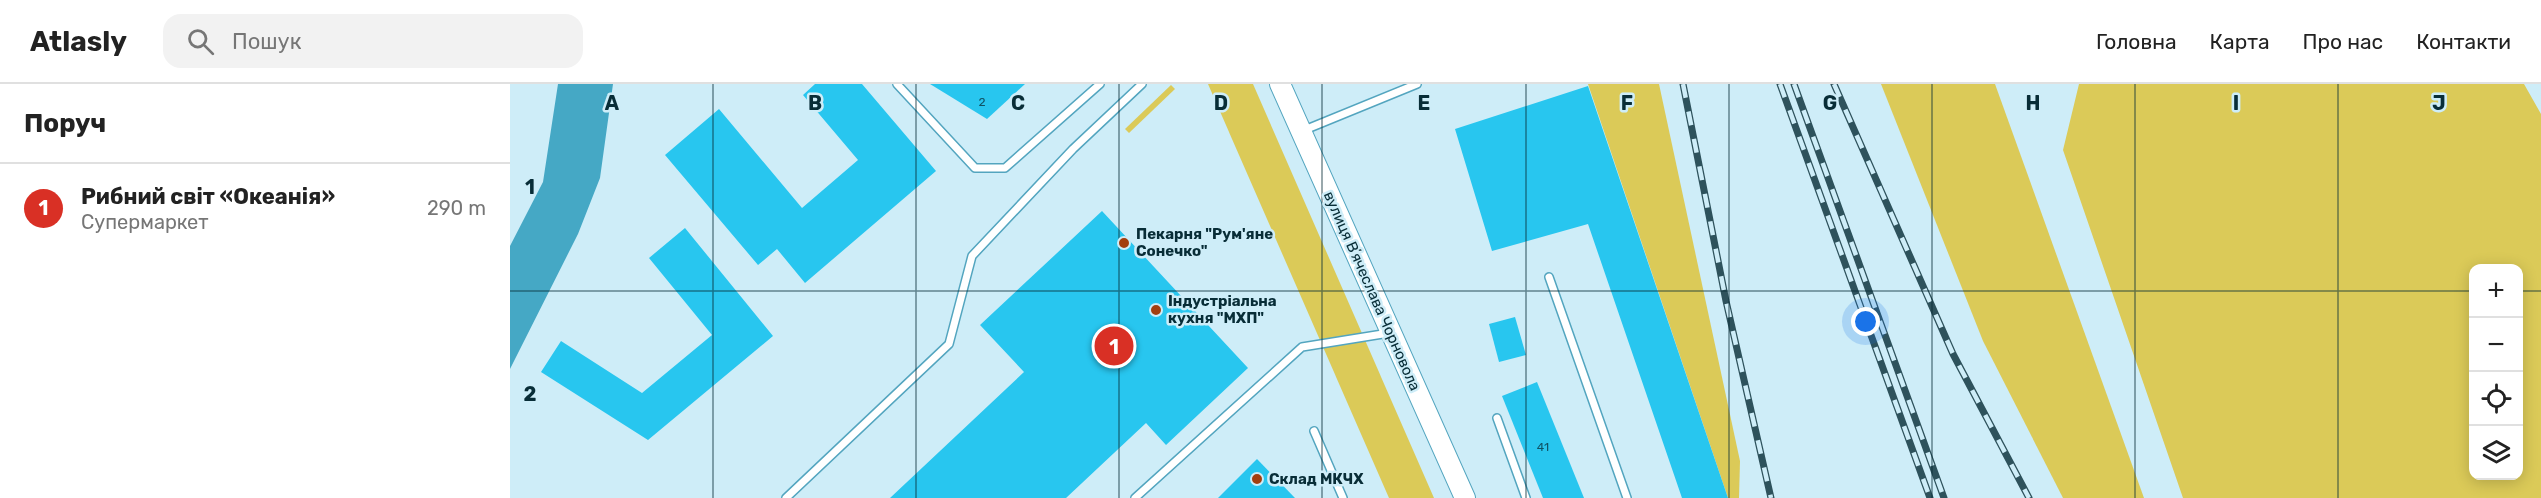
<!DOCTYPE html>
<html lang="uk">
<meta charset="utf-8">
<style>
:root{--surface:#fff;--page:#f2f2f2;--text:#222;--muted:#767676;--line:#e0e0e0;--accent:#d93025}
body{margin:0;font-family:Rubik,sans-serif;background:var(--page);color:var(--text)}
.controls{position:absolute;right:18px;bottom:18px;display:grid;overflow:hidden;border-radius:12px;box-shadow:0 3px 15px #0003}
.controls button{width:54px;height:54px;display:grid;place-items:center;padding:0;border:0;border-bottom:2px solid var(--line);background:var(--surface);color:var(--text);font:30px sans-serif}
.you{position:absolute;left:1356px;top:238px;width:21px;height:21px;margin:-15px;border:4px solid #fff;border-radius:50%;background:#1a73e8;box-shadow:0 0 0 9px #1a73e833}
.badge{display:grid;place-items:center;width:39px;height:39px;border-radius:50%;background:var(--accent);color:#fff;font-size:20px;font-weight:700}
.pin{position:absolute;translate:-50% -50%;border:3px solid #fff;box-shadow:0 2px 6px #0006}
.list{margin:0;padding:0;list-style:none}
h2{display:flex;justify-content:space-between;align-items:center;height:78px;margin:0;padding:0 24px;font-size:26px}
h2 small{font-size:20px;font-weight:400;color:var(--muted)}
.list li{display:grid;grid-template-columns:39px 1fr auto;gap:18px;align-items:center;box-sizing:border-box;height:90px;padding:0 24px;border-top:2px solid var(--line)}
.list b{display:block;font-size:22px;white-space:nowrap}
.list p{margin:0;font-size:20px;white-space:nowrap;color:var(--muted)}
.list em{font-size:20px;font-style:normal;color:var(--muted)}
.icon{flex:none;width:33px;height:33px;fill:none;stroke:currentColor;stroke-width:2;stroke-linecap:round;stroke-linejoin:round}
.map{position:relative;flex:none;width:2031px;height:414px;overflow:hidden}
header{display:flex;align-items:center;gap:36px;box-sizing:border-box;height:84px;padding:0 30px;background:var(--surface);border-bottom:2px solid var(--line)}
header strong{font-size:28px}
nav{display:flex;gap:33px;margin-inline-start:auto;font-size:21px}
.search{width:420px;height:54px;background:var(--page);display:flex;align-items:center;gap:15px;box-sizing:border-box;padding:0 21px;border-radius:18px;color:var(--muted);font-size:22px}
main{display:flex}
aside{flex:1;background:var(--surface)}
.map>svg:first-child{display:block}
.green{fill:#dbca58;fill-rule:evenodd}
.water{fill:#45a8c5}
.building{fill:#28c6ef}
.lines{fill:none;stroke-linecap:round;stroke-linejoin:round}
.service-casing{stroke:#53a5bf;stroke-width:10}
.secondary-casing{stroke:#53a5bf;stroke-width:22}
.service{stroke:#fff;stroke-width:7}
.secondary{stroke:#fff;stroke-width:20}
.rail-casing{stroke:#2e525c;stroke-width:7}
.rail{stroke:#ceedf8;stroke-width:4.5;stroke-dasharray:14;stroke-linecap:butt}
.grid{fill:none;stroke:#082d37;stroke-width:1.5;stroke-opacity:0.55}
.poi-dot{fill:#a33e0e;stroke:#ceedf8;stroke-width:2}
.labels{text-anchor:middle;stroke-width:5;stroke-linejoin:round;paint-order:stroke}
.number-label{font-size:12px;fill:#105365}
.poi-label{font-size:15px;font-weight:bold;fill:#082d37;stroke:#ceedf8;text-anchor:start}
.street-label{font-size:15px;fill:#082d37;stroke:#ceedf8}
.grid-label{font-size:20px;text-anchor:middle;font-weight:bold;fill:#082d37;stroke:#ceedf8;stroke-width:5;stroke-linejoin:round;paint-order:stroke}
</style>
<header>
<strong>Atlasly</strong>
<div class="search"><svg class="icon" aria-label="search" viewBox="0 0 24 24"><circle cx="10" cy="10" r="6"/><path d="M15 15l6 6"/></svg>Пошук</div>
<nav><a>Головна</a><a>Карта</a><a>Про нас</a><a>Контакти</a></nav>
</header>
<main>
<aside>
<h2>Поруч<small></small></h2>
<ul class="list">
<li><span class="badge">1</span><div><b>Рибний світ «Океанія»</b><p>Супермаркет</p></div><em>290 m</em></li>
</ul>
</aside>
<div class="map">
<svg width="2031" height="414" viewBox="0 0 2031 414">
<rect width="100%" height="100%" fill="#ceedf8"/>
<g class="green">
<polygon points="698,0 743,0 924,414 879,414"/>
<polygon points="1078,0 1149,0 1230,377 1229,414 1218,414"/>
<polygon points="1371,0 1485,0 1634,414 1553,414 1473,257"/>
<path d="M1569,0H2014L2031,30V414H1673L1553,66ZM1964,184H2008V392H1964Z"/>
<polygon points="661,1 665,5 619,49 615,45"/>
</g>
<polygon class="water" points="48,0 103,0 90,94 68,150 0,285 0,162 33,98"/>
<g class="building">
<polygon points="305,0 352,0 426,87 295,199 267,165 248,181 155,71 209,25 292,124 348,76 293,11"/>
<polygon points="420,0 515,0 477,35"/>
<polygon points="1078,2 1218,414 1172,414 1078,140 982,167 945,45"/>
<polygon points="592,127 738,284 656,361 636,339 556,414 380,414 514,288 470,241"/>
<polygon points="175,144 263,252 138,356 31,288 51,257 132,309 202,251 139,174"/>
<polygon points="1005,233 1016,271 989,278 979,240"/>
<polygon points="1027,298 1074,414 1033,414 992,312"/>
<polygon points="747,375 785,414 708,414"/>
</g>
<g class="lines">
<g class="service-casing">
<g id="service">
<polyline points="387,0 465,84 495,84 590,0"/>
<polyline points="792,47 907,0"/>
<polyline points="1039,193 1117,414"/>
<polyline points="987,334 1016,414"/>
<polyline points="804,347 833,414"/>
<polyline points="276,414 439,260 462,172 563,65 632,0"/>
<polyline points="625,414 792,263 879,249"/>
</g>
</g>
<g class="secondary-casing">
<polyline id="secondary" points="770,0 955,414"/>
</g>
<use href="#service" class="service"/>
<use href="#secondary" class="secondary"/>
<g class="rail-casing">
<g id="rail">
<polyline points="1173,0 1216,217 1261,414"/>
<polyline points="1270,0 1420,414"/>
<polyline points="1284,0 1434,414"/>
<polyline points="1324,0 1443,270 1519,414"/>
</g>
</g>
<use href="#rail" class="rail"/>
</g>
<path class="grid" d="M203,0V414M406,0V414M609,0V414M812,0V414M1016,0V414M1219,0V414M1422,0V414M1625,0V414M1828,0V414M0,207H1964M2008,207H2031"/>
<g class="poi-dot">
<circle cx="614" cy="159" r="6"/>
<circle cx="646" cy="226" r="6"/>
<circle cx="747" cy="395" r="6"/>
</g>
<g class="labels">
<g class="number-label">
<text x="472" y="22">2</text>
<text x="1033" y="367">41</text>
</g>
<g class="poi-label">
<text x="626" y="155">Пекарня "Рум'яне<tspan x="626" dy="17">Сонечко"</tspan></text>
<text x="658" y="222">Індустріальна<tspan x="658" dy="17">кухня "МХП"</tspan></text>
<text x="759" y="400">Склад МКЧХ</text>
</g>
<g class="street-label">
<text transform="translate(862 207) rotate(66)" y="5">вулиця Вʼячеслава Чорновола</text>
</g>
</g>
<g class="grid-label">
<text x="102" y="26">A</text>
<text x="305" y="26">B</text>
<text x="508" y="26">C</text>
<text x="711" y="26">D</text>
<text x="914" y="26">E</text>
<text x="1117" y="26">F</text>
<text x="1320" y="26">G</text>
<text x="1523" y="26">H</text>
<text x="1726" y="26">I</text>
<text x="1929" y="26">J</text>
<text x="20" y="110">1</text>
<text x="20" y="317">2</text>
</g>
</svg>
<div class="controls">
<button>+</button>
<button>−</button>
<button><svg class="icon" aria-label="locate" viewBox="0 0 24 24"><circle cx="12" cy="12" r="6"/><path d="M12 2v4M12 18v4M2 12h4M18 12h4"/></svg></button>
<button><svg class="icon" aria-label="layers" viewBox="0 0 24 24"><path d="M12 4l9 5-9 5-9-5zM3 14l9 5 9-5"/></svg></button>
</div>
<div class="you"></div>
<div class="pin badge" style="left:604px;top:262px">1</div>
</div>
</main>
